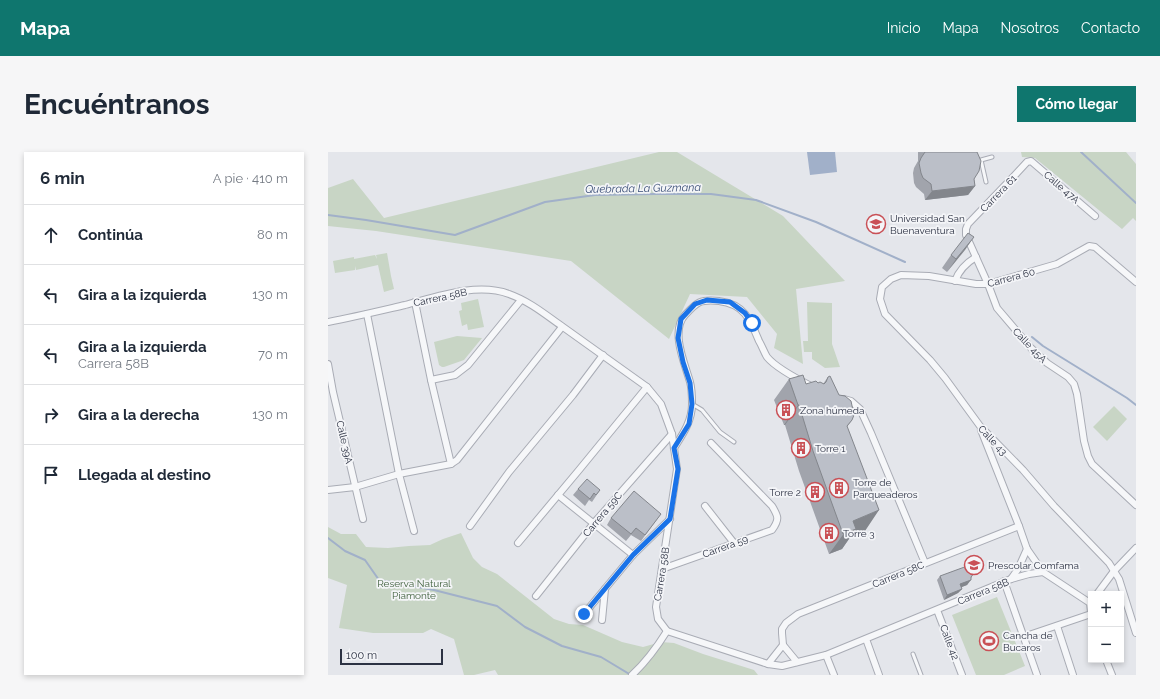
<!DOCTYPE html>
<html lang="es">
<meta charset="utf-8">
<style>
:root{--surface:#fff;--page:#f6f6f7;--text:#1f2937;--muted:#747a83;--line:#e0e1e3;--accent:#0f766e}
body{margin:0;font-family:Raleway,sans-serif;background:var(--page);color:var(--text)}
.controls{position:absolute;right:12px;bottom:12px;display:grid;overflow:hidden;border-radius:0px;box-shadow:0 2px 6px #0003}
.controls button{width:36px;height:36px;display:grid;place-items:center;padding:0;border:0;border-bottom:1px solid var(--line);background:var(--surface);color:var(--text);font:20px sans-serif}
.scale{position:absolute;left:12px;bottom:10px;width:103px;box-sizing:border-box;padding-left:4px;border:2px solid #2c3243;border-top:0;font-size:11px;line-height:14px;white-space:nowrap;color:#2c3243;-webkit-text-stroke:3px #f4f5f8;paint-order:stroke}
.stop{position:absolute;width:12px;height:12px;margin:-9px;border:3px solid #1a73e8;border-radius:50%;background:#fff}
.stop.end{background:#1a73e8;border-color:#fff;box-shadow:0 1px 4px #0008}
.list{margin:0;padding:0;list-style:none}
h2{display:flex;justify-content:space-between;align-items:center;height:52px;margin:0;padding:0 16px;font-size:17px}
h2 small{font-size:13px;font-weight:400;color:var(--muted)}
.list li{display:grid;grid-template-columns:26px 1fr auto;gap:12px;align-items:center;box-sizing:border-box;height:60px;padding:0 16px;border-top:1px solid var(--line)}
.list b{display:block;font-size:15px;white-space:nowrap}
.list p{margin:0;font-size:13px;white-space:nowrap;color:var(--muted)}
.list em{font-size:13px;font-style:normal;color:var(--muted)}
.icon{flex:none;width:22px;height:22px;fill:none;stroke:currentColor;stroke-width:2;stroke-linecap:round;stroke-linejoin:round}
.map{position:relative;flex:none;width:808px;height:523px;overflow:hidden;border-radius:0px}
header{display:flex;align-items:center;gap:24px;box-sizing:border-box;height:56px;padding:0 20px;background:var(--accent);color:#fff}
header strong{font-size:19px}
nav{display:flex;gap:22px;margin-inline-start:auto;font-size:14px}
.intro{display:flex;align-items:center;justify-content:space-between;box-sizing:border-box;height:96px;padding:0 24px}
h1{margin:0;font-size:28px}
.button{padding:10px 18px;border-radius:0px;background:var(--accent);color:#fff;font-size:14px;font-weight:700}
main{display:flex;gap:24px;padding:0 24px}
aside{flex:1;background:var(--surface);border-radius:0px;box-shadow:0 2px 6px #0003}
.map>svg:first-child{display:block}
.green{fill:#c8d5c5}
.water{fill:#a1b0c9}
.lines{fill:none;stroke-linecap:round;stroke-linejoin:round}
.stream{stroke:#a1b0c9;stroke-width:2}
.service-casing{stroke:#a9acb5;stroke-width:5}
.minor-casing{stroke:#a9acb5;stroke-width:8}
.service{stroke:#f6f7f9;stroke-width:3}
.minor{stroke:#f6f7f9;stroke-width:6}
.wall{fill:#a1a4ac}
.shaded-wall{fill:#83868c}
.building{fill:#bbbfc8;stroke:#83868c}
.route{stroke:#1a73e8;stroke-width:5}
.labels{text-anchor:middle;stroke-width:3.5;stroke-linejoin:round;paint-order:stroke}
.street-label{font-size:10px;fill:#2c3243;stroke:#f4f5f8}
.poi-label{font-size:10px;fill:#2c3243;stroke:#f4f5f8;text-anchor:start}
.park-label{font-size:10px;fill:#3d5e3a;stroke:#f4f5f8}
.water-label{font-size:11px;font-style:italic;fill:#384d75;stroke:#f4f5f8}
</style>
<header>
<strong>Mapa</strong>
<nav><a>Inicio</a><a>Mapa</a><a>Nosotros</a><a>Contacto</a></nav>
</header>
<div class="intro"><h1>Encuéntranos</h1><a class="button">Cómo llegar</a></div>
<main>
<aside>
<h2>6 min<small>A pie · 410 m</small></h2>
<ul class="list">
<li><svg class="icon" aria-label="ahead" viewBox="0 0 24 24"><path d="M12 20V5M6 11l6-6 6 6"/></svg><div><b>Continúa</b></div><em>80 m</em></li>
<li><svg class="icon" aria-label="left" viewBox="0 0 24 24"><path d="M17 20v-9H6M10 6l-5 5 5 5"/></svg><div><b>Gira a la izquierda</b></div><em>130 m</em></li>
<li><svg class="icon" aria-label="left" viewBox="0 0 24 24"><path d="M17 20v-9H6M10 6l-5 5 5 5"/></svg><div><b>Gira a la izquierda</b><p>Carrera 58B</p></div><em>70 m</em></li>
<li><svg class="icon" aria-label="right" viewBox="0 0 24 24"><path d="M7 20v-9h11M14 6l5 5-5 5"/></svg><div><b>Gira a la derecha</b></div><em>130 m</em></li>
<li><svg class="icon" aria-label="arrive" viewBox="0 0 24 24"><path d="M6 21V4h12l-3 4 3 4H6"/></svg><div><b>Llegada al destino</b></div></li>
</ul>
</aside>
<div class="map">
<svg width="808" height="523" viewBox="0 0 808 523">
<rect width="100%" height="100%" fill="#e4e6eb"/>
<g class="green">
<polygon points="331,0 349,0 455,64 517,129 468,137 475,212 446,196 449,182 419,145 362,142 341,187 243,109 48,79 0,74 0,36 25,27 56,66"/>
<polygon points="693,0 798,0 808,12 808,69 805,66 794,77 707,6 694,5"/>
<polygon points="59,101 63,124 60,125 63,124 66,137 56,140 50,113 28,118 27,114 27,118 7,121 5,109 26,105 26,107 47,103 49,107 48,103"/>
<polygon points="150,147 156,175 140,178 139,172 134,174 131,159 134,158 133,151"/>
<polygon points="479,150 504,151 504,192 512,215 497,216 484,207 484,200 476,200 475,189 480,189"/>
<polygon points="129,184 154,186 136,208 116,215 114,215 111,213 106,190"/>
<polygon points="786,254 799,267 779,289 765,275"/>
<polygon points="0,375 13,382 28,382 38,395 60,396 81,394 102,393 115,387 133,381 145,406 154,415 169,422 226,467 241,472 255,473 294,490 315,495 333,490 346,491 375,502 426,518 430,523 170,523 167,518 146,523 136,523 126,487 103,477 95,481 45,481 11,476 19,433 0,426"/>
<polygon points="669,445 697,514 676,523 648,523 624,463"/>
</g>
<polygon class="water" points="479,0 507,0 509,20 482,23"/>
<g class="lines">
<g class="stream">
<polyline points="753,0 808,51"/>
<polyline points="0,63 38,68 127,83 217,50 267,43 327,42 383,42 428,48 488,70 577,110"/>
<polyline points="704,185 715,194 799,246 808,253"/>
<polyline points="0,386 17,399 37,408 51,428 106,438 169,454 197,475 234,494 273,505 303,523"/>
</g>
<g class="service-casing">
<g id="service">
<polyline points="658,30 653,8 664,5"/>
<polyline points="364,252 374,258 392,280 406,290"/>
<polyline points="585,502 593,523"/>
</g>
</g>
<g class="minor-casing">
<g id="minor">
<polyline points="767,64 703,9 699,10 687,23 640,72 638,77 638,83 660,132 669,156 703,196 719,211 740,225 746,232 749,242 756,289 760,304 764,312 808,353"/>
<path d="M627,129C631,118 638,111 648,105"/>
<polyline points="808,130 767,95 761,94 729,112 660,132 648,132 601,124 573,123 563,127 554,135 552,147 557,162 602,208 617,226 652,274 695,318 726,354 781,411 791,427 808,481"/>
<polyline points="87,150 103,228 123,312"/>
<polyline points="39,162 71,322 86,379"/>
<path d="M0,170C26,165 51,159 77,153C108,145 149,130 181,142C201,149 218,163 235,175C263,195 291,215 319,235L333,252L344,282L349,317L328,455L330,467L339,479L440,512L454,514L498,503L683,427L701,422L715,420"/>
<polyline points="0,212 5,240 35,367"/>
<polyline points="103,228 127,223 140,213 193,148"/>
<polyline points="516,247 523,249 532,257 543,281 597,411"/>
<polyline points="653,278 691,374 699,397 715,420 762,451 763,460"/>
<path d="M346,296C355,282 364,269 364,252C364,245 364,237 362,230C357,212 342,179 357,163C369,150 372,147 391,149C416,152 422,167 431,189C434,194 436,200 439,205C448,216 473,229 485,235"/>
<polyline points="0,338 27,335 71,322 123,312 129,308 234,175"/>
<polyline points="230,343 305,403"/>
<polyline points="377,354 406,391"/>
<polyline points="142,374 181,320 245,243 275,203"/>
<polyline points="190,391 251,318 319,235"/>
<path d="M334,417L444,378C452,367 450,364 444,354L383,291"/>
<polyline points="683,427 690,417 699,397"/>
<polyline points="676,429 709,523"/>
<polyline points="769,442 786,419 808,396"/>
<polyline points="208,444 266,371 344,282"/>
<polyline points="609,458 634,523"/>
<polyline points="256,462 305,403 342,367"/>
<polyline points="274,468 277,437"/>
<polyline points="729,474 745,523"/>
<polyline points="695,485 763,462"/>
<polyline points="538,487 551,523"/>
<polyline points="498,503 506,523"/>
<polyline points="778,508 784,523"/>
<polyline points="469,510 455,493 454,481 454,477 458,471 470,462 691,374"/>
<polyline points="440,512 455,493"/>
<path d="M304,523C318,510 329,495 339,479"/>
</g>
</g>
<use href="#service" class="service"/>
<use href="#minor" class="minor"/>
</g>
<g class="wall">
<polygon points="590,0 649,0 646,27 647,34 640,43 597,48 596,42 588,35 586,31 585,21 586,16 590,9"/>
<polygon points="646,85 619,120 614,116 623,103"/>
<polygon points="500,225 524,268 519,275 537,379 523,384 514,397 501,402 471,319 457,273 456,273 446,248 461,227 478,232 490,231 495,232"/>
<polygon points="250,337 272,338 264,350 261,348 257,354 245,343"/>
<polygon points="333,362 313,389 303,383 298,389 279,373 283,366"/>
<polygon points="612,424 643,426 639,433 633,435 634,437 630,441 616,448 609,428"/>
</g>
<g class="shaded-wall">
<polygon points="647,34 640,43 597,48 604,39"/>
<polygon points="646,85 637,98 619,120 628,107"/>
<polygon points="470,253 471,253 457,273 456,273"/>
<polygon points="551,358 537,379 523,384 514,397 501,402 525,369"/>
<polygon points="646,421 643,426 640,429 643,428 639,433 629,437 632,432 643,425"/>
<polygon points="634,437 630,441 616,448 619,443"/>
</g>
<g class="building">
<polygon points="597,0 649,0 653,9 651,19 646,27 647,34 604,39 603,32 595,26 593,21 591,11 593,6"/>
<polygon points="640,81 646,85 628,107 623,103"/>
<polygon points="475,223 478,232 488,229 490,231 492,230 496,232 498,230 500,225 502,224 511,243 517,244 523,249 526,263 524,268 519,274 551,358 525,369 528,377 515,382 485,299 471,253 470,253 461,227"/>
<polygon points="259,327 272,338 268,343 266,341 262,347 250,337"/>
<polygon points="306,339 333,362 317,383 308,376 303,382 283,366"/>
<polygon points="642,413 646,421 643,425 643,428 632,432 634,437 619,443 612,424"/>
</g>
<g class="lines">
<polyline class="route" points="256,462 305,403 342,367 350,317 346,296 361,272 364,252 362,231 355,210 350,186 353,167 367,152 379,148 402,150 417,161 424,171"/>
</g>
<defs>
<g id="university-ring" transform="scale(1)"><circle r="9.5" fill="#f4f5f8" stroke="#c95056" stroke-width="1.5"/><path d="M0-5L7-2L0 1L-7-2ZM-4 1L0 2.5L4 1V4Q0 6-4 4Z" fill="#c95056"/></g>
<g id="building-ring" transform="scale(1)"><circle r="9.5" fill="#f4f5f8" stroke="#c95056" stroke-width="1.5"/><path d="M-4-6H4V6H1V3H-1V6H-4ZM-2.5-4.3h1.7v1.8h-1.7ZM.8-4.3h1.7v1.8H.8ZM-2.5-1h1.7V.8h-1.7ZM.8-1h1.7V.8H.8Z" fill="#c95056"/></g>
<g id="school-ring" transform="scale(1)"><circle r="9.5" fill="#f4f5f8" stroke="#c95056" stroke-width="1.5"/><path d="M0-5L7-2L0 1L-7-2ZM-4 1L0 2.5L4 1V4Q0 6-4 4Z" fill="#c95056"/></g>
<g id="stadium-ring" transform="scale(1)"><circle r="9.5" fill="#f4f5f8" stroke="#c95056" stroke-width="1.5"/><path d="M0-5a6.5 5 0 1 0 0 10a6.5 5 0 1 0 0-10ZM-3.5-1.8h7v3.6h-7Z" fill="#c95056"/></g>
</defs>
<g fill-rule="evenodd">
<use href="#university-ring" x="548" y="72"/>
<use href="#building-ring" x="458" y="258"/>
<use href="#building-ring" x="473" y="296"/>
<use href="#building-ring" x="511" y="336"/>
<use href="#building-ring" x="487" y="340"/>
<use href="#building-ring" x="501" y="381"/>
<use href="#school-ring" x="646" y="413"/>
<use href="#stadium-ring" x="661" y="489"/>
</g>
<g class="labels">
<g class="street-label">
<text transform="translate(734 35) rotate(41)" y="4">Calle 47A</text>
<text transform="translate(670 41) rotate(-46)" y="4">Carrera 61</text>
<text transform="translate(683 125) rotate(-15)" y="4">Carrera 60</text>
<text transform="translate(112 145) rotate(-12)" y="4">Carrera 58B</text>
<text transform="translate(702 193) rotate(46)" y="4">Calle 45A</text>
<text transform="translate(665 288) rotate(47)" y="4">Calle 43</text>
<text transform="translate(17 290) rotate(77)" y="4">Calle 39A</text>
<text transform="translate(274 362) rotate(-50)" y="4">Carrera 59C</text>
<text transform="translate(397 394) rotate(-20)" y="4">Carrera 59</text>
<text transform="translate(333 422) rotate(-81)" y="4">Carrera 58B</text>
<text transform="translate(570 422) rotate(-22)" y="4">Carrera 58C</text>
<text transform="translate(655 439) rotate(-22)" y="4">Carrera 58B</text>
<text transform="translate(622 490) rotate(69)" y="4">Calle 42</text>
</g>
<g class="poi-label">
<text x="562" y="70">Universidad San<tspan x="562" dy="12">Buenaventura</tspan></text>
<text x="472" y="262">Zona húmeda</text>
<text x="487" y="300">Torre 1</text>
<text x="525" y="334">Torre de<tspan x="525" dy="12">Parqueaderos</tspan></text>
<text x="473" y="344" text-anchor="end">Torre 2</text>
<text x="515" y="385">Torre 3</text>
<text x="660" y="417">Prescolar Comfama</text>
<text x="675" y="487">Cancha de<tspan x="675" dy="12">Bucaros</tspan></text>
</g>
<g class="park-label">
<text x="86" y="435">Reserva Natural<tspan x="86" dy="12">Piamonte</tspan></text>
</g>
<g class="water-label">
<text transform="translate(315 36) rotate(-1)" y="4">Quebrada La Guzmana</text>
</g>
</g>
</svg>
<div class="controls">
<button>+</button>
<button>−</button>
</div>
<div class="scale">100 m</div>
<div class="stop" style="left:424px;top:171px"></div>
<div class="stop end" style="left:256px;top:462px"></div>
</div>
</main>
